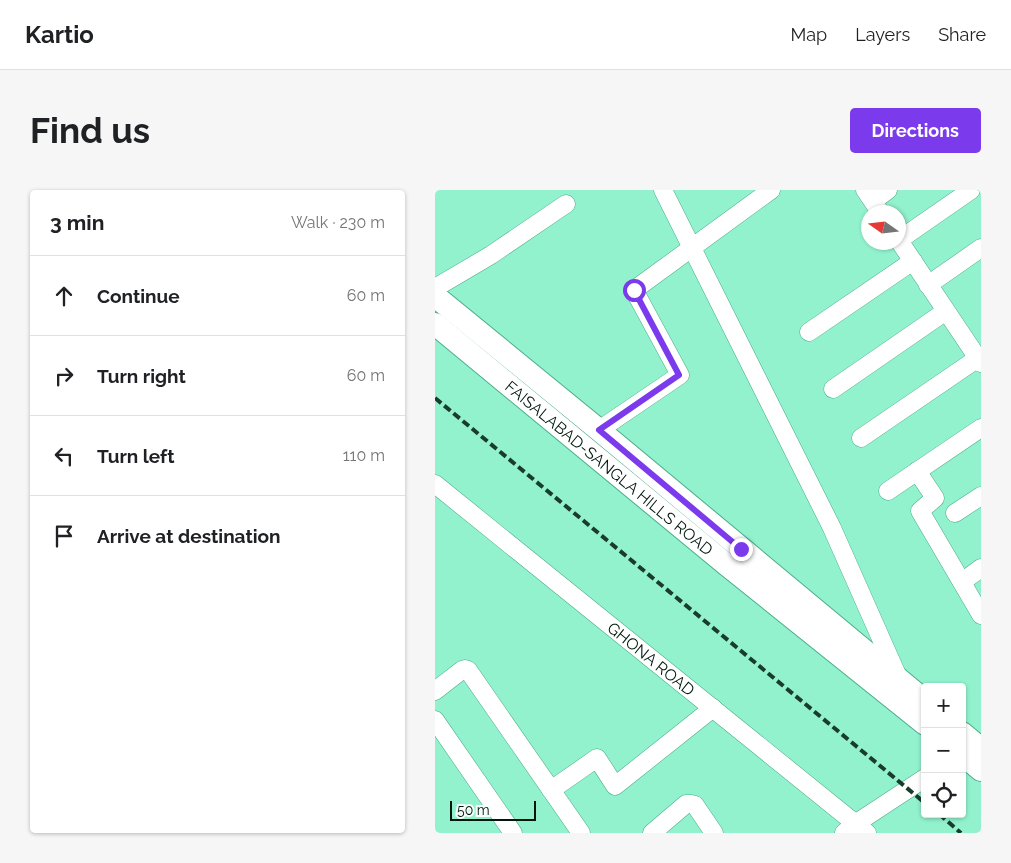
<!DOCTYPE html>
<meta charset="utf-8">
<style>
:root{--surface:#fff;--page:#f6f6f6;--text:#202124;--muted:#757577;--line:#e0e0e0;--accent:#7c3aed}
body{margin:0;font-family:Raleway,sans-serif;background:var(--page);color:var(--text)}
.controls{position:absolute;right:15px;bottom:15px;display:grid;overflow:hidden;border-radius:5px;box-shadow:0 1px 4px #0004}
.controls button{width:45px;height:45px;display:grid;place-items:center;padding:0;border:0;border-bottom:1px solid var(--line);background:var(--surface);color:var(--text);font:25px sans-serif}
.compass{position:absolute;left:426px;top:15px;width:45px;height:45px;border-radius:50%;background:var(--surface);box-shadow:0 1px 4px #0004;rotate:284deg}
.scale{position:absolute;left:15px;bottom:12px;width:86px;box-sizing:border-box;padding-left:5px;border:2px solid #00170d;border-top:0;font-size:14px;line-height:18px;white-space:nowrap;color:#00170d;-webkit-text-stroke:4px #f6fffb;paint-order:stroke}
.stop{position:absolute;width:15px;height:15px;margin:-11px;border:4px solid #7c3aed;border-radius:50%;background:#fff}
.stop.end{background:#7c3aed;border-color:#fff;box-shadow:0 1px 5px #0008}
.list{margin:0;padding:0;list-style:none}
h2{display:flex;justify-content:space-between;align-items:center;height:65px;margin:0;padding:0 20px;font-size:21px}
h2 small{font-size:16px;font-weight:400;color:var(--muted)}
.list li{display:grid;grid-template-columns:32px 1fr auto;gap:15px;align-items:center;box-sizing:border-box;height:80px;padding:0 20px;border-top:1px solid var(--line)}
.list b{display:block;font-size:19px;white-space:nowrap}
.list em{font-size:16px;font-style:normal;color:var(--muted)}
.icon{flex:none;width:28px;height:28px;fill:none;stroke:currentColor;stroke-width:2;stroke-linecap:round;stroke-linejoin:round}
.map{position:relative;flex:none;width:546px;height:643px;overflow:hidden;border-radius:5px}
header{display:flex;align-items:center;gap:30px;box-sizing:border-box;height:70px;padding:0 25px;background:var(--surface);border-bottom:1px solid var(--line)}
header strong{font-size:24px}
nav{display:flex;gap:28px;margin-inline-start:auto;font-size:18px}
.intro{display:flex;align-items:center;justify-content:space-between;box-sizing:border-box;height:120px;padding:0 30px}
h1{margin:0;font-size:35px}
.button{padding:12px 22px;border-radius:5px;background:var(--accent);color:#fff;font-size:18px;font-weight:700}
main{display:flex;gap:30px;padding:0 30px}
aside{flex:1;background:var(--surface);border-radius:5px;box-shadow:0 1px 4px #0004}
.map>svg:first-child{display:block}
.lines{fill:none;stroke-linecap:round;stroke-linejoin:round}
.minor-casing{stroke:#4bac8b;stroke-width:19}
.major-casing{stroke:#4bac8b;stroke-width:24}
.minor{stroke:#fff;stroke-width:18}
.major{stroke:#fff;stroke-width:22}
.rail{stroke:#193c2d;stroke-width:4;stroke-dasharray:8 4;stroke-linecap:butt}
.route{stroke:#7c3aed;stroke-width:6}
.labels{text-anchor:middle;stroke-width:4;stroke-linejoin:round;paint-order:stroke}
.street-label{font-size:16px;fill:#00170d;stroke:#f6fffb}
</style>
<header>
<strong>Kartio</strong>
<nav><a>Map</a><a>Layers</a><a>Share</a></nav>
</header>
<div class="intro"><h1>Find us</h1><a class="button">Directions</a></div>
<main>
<aside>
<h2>3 min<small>Walk · 230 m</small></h2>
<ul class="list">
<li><svg class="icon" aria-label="ahead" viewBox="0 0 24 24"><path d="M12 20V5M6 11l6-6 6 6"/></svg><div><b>Continue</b></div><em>60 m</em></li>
<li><svg class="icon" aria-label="right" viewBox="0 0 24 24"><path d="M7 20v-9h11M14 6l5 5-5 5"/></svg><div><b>Turn right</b></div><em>60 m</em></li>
<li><svg class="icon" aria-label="left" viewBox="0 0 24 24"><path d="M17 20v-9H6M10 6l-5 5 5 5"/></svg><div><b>Turn left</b></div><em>110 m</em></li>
<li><svg class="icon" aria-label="arrive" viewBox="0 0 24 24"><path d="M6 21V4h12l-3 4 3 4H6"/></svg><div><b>Arrive at destination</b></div></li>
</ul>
</aside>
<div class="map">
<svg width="546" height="643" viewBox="0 0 546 643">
<rect width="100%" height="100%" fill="#92f2ce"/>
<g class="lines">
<g class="minor-casing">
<g id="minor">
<polyline points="228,0 397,338 463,487"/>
<polyline points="430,0 445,22"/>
<polyline points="438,11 453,0"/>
<polyline points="463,49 546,173"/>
<polyline points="464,50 536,0"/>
<polyline points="493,95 546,58"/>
<polyline points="0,98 56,65 131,14"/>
<polyline points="374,142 478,71"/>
<polyline points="398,199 511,121"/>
<polyline points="164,240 245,185 199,100 336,0"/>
<polyline points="426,248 546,166"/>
<polyline points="482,281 500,308 485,321 546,425"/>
<path id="s1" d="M0,294L432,643"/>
<polyline points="453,301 546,238"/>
<polyline points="520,323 546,306"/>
<polyline points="527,392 546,378"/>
<polyline points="0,501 27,480 30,479 33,480 146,643"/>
<polyline points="0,530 78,643"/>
<polyline points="116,600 162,568 180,596 278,518"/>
<polyline points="217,643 251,614 256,614 260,615 279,643"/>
<polyline points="409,643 420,634 490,588"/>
</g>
</g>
<g class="major-casing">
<g id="major">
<polyline points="0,106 164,240 490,511"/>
<path id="s2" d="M0,134L292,375L490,534"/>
<polyline points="527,543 546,559"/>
<polyline points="527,564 546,580"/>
</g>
</g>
<use href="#minor" class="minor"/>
<use href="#major" class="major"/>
<g class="rail">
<polyline points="0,208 490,613"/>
<polyline points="504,624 526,643"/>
</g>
</g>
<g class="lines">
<polyline class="route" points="199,100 244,185 164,240 306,359"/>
</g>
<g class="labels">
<g class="street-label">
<text dy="6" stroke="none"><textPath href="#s2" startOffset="226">FAISALABAD-SANGLA HILLS ROAD</textPath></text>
<text dy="6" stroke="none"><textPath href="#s1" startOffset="278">GHONA ROAD</textPath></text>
</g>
</g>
</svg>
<div class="controls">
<button>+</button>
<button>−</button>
<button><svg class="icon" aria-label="locate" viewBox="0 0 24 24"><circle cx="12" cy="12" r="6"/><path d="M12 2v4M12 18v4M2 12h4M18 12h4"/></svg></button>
</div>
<svg class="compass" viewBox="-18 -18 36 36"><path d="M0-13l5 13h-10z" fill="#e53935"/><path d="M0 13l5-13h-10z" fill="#757577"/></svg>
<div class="scale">50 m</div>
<div class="stop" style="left:199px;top:100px"></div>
<div class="stop end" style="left:306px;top:359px"></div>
</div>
</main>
